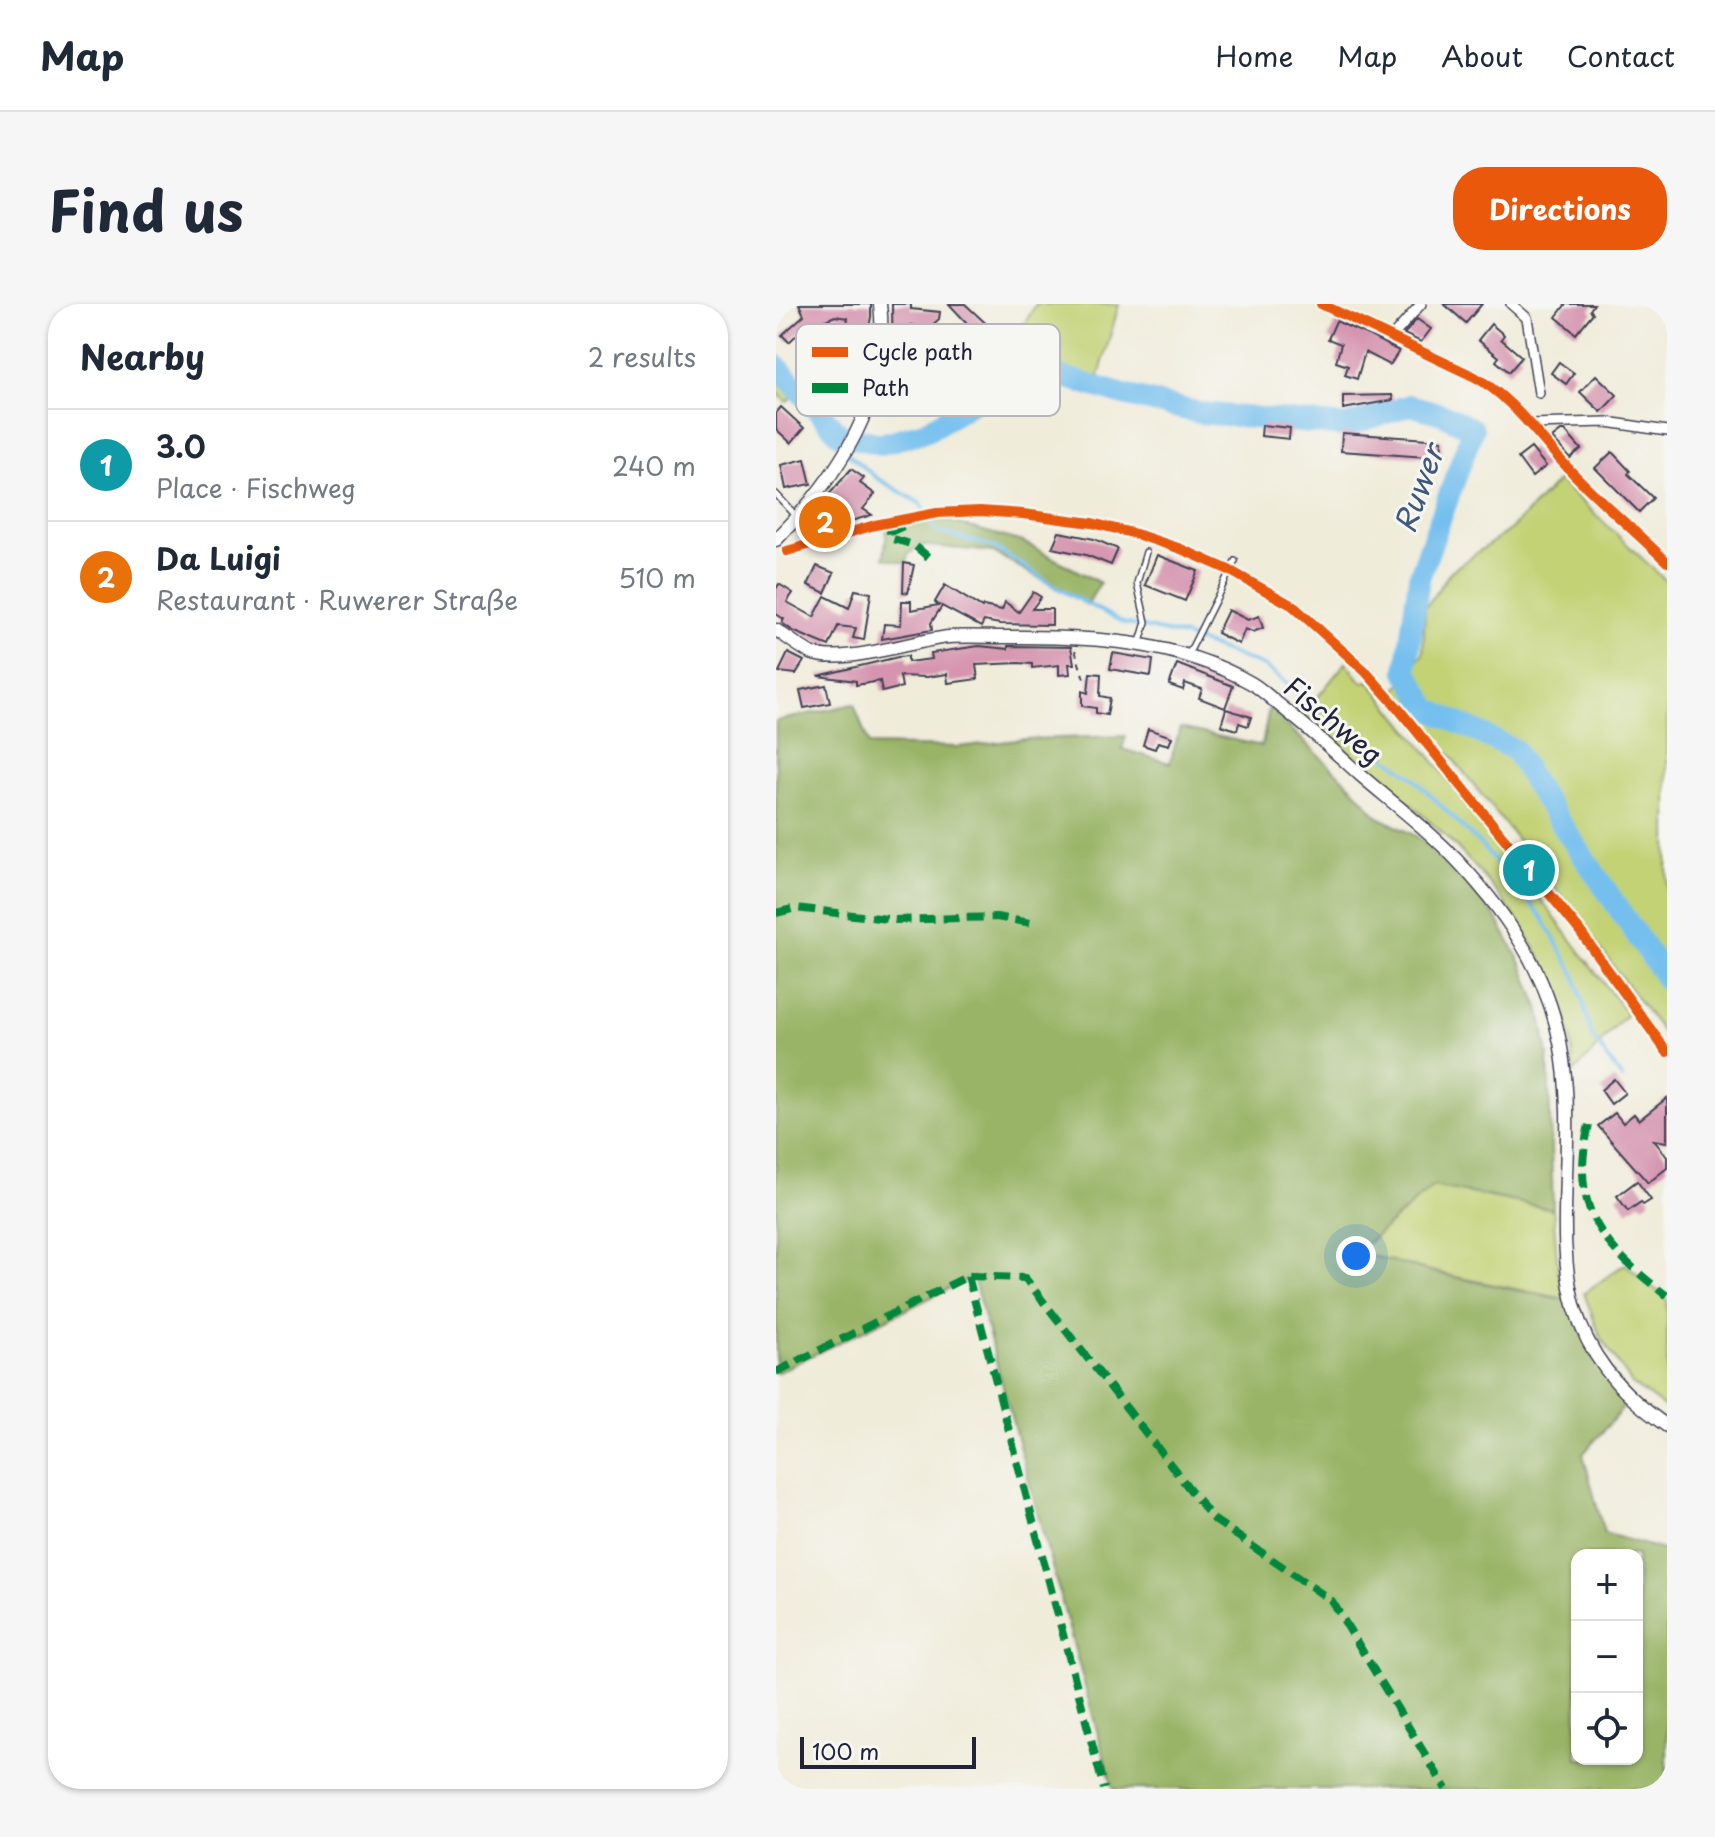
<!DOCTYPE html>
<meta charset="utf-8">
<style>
:root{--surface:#fff;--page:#f6f6f7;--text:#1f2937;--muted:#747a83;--line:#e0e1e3;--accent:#ea580c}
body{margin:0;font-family:"Playpen Sans",sans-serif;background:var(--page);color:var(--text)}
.controls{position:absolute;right:24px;bottom:24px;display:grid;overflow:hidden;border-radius:16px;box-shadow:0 2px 6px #0004}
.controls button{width:72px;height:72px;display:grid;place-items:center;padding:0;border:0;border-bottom:2px solid var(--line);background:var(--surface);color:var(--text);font:40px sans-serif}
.scale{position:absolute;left:24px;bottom:20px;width:176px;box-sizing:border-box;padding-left:8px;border:4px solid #22223b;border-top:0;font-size:22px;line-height:28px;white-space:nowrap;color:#22223b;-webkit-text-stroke:6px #f6f6f2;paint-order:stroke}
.you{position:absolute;left:580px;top:952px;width:28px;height:28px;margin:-20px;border:6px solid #fff;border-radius:50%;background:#1a73e8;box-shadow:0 0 0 12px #1a73e833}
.badge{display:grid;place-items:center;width:52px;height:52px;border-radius:50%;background:var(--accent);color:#fff;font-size:26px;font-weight:700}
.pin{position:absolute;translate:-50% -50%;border:4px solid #fff;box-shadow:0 2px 8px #0006}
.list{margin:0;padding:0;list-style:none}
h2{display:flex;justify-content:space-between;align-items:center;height:104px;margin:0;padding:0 32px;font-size:34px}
h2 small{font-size:26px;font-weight:400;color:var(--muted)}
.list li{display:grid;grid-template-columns:52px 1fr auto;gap:24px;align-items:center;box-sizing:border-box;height:112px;padding:0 32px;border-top:2px solid var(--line)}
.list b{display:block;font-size:30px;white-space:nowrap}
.list p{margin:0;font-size:26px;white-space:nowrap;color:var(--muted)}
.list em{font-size:26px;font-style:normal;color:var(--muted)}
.icon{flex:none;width:44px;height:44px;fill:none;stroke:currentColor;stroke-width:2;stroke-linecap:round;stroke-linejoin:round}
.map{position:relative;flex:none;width:891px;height:1485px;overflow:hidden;border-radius:32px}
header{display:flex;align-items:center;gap:48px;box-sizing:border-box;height:112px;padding:0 40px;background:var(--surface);border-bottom:2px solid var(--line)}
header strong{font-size:38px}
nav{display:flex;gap:44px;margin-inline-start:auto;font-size:28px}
.intro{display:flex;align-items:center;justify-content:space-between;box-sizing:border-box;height:192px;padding:0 48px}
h1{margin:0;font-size:56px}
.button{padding:20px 36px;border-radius:32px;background:var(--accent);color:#fff;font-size:28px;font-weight:700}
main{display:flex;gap:48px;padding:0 48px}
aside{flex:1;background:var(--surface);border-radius:32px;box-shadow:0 2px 6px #0004}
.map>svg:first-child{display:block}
.green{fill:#c2d275;stroke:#727a58;stroke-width:2}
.forest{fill:#99b466;stroke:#5e6b50;stroke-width:2;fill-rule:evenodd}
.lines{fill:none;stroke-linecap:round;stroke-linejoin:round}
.stream{stroke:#75bfee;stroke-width:4}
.river{stroke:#75bfee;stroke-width:22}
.building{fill:#d594af}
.service-casing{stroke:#414053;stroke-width:8}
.minor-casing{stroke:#414053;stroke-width:12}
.tertiary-casing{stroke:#414053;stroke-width:14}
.secondary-casing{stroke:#414053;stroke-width:15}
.path{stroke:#414053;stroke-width:2;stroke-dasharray:6 6;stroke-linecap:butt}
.service{stroke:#fff;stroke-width:5}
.minor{stroke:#fff;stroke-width:9}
.tertiary{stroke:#fff;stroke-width:11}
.secondary{stroke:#fff;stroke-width:12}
.quiet{stroke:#00873e;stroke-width:8;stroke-dasharray:16 8;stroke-linecap:butt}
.cycleway-casing{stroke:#f6f6f2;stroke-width:15}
.cycleway{stroke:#e8590c;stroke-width:10}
.labels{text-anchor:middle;stroke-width:6;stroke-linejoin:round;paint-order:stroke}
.street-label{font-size:28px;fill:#22223b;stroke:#f6f6f2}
.water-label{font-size:30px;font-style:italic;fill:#3f597a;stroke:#f6f6f2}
.key{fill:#f6f6f2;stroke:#b6b6bb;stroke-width:2}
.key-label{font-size:22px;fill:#22223b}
</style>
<header>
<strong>Map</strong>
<nav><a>Home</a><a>Map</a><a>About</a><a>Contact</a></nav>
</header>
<div class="intro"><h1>Find us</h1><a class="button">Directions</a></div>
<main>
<aside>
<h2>Nearby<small>2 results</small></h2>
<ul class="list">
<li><span class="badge" style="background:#0f9aa8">1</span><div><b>3.0</b><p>Place · Fischweg</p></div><em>240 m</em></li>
<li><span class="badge" style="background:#e8710a">2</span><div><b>Da Luigi</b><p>Restaurant · Ruwerer Straße</p></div><em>510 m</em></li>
</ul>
</aside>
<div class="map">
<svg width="891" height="1485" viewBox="0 0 891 1485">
<rect width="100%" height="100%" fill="#f6f6f2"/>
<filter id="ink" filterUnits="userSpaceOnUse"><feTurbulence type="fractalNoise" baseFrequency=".0125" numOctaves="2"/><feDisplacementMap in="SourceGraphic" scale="16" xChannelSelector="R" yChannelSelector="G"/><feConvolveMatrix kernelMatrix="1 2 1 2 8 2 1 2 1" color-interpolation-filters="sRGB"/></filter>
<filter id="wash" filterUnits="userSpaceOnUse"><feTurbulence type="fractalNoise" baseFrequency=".006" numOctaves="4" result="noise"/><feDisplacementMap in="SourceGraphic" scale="32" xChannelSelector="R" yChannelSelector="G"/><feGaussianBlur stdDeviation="1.8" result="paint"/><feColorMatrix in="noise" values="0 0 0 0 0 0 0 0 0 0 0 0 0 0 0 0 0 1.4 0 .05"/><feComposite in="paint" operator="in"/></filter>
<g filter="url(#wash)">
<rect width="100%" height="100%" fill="#f0ecda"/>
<g class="green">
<polygon points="260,0 343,0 320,83 271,68 205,94"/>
<polygon points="0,52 29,83 10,98 0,87"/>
<polygon points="783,176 891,278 891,734 767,568 655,427 619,388 647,349 649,304 675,267 735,225"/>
<path d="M570,358L586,378L593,377L702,512L851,710L798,769C796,753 796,736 792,721C790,707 782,694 777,681C729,566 620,488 527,411Z"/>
<polygon points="657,882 777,905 782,968 795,996 680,973 580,949"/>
<polygon points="849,960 891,995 891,1105 856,1080 824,1032 808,989"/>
</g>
<g class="forest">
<polygon points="161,214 247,238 324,279 311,301 217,248 144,241 132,251 130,259 108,254 111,224"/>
<path d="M78,400L93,441L182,443L250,435L350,432L346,445L394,459L404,424L486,442L493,404L574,481L602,513L642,533L675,562L720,613L747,663L764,707L772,752L777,905L657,882L581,948L681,974L795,997L813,1035L855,1095L807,1150L828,1229L891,1247V1485H337L197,973L0,1069V417ZM801,1251H861V1455H801Z"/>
</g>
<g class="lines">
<polyline class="stream" points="64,131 68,147 101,174 145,200 160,227 218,243 283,285 348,319 409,332 488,362 635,472 706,542 766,613 799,671 816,732 846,774"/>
<polyline class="river" points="0,61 64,131 105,140 151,127 205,94 271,68 348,91 424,109 570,122 634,101 666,110 697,125 643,274 630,367 653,405 739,446 759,481 891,676"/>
</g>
<g id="blocks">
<g class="building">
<polygon points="23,0 95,0 95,13 89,44 95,45 93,64 68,60 74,29 70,29 72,14 59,12 27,25 13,38 6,31 28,11"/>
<polygon points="116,0 135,0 135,5 164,8 163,15 153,24 135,21 137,76 179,72 180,89 163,92 163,96 143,97 143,99 120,97 119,82 115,78 114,63 117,58"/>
<polygon points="173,0 189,0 217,26 207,36"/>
<polygon points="668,0 706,0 690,19"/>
<polygon points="790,0 818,0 814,6 817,9 800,30 780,13"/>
<polygon points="641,15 655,25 645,38 628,30"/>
<polygon points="560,17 594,32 623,47 614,61 589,48 581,75 569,71 572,62 560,58 565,40 552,35"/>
<polygon points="715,20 728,31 725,35 746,53 733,68 720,57 723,53 702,36"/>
<polygon points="783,58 798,69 790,80 775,69"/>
<polygon points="820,71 841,91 825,108 804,88"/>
<polygon points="616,91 617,96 567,105 567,92"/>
<polygon points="5,103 28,124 15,139 0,125 0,109"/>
<polygon points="486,121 514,124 513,135 485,132"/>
<polygon points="785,127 789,127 805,145 794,154 776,134"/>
<polygon points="566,129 666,136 665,154 565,147"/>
<polygon points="755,144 770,162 756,173 742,154"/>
<polygon points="836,148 854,167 852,170 877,194 863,208 819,164"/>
<polygon points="29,155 35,180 10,185 5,161"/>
<polygon points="75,165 88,174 84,179 99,190 87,205 96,211 72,218 63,210 53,223 40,226 33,223 50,194"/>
<polygon points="283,228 318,235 342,245 335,261 310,251 276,244"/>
<polygon points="381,251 422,267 409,297 369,281"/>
<polygon points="128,259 138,261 132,289 127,288"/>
<polygon points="41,262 58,269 49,289 32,281"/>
<polygon points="3,280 17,289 11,298 38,313 49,292 73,304 79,286 95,289 88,336 77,334 80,324 62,322 53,342 17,327 6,319 8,315 0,310 0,285"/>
<polygon points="169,281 206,304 207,302 226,306 229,298 243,308 257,288 265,293 256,305 276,305 276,321 224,320 208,317 205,323 166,302 155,319 156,326 106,335 108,320 125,321 126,297 135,297 135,306 163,301 159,298"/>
<polygon points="452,306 472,316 483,312 487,324 477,328 469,325 463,340 441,329"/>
<polygon points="203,342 232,345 232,342 295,343 298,360 293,360 294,370 283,371 283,361 256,364 256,360 243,359 200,361 202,375 172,379 171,370 151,373 124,372 126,383 106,388 104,377 80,381 80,377 42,372 122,353 132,352 132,358 156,355 155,349"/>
<polygon points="12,349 28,357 20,370 3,368"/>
<polygon points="337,349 377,356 375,372 334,365"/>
<polygon points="401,360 457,382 449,404 423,394 426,385 409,379 407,386 393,381"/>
<polygon points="314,369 325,370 324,392 334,394 331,411 320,409 320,404 306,402 306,387 312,389"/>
<polygon points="50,381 54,399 28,404 24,386"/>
<polygon points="450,405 475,413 472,422 463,419 461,426 445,421"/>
<polygon points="372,425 396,433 393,441 382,438 379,445 367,441"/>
<polygon points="838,775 849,789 835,800 825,786"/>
<polygon points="891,794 891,838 878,836 891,853 891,864 872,879 822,822 839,809 847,819 858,810 863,816"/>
<polygon points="861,877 875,896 867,901 865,898 852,907 841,892"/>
</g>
</g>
</g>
<g filter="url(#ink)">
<use href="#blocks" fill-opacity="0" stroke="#414053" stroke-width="2"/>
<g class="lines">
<g class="service-casing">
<g id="service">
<polyline points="0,190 21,213"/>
<polyline points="363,341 370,318 361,279 370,248"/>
<polyline points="412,351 459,257"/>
</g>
</g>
<g class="minor-casing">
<g id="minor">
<polyline points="735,0 751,14 763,89"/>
<polyline points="616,33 645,0"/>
<polyline points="754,120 831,118 891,127"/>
</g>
</g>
<g class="tertiary-casing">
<path id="tertiary" d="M545,0L699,73C738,95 761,132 792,164C823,197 858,226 891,258"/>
</g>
<g class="secondary-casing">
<g id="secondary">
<path d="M0,236C63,171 115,95 104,0"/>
<path d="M0,326C11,333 23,343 35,349C66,362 138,336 173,333C192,332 211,333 230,333C312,332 401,336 475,379C484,384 493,393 502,400C530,422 556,445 582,469C612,495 644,519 672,547C725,601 769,662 784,738C813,886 734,1014 891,1122"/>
</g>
</g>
<polyline class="path" points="299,346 309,378"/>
<use href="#service" class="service"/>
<use href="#minor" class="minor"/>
<use href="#tertiary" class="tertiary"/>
<use href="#secondary" class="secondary"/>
<g class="quiet">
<polyline points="127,222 114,228 114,234 138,241 158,258"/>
<polyline points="0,609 20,604 119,616 220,613 255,619"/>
<path d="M813,821C792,906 828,943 891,992"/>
<polyline points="192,972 328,1485"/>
<polyline points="0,1068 192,972 249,974 437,1215 556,1297 670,1485"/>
</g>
<g class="cycleway-casing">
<g id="cycleway">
<path d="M545,0L699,73C738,95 761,132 792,164C823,197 858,226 891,258"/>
<polyline points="11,247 99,221 161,209 204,207 247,210 316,219 360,230 405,245 453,266 517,302 589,367 621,403 803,626 891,748"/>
</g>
</g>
<use href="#cycleway" class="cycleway"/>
</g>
</g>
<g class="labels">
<g class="street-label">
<text transform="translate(557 417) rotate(40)" y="10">Fischweg</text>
</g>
<g class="water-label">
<text transform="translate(644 185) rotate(-70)" y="10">Ruwer</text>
</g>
</g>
<rect x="20" y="20" width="264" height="92" rx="12" class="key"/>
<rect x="36" y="43" width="36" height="10" fill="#e8590c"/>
<rect x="36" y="79" width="36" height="10" fill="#00873e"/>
<g class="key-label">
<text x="86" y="56">Cycle path</text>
<text x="86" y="92">Path</text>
</g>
</svg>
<div class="controls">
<button>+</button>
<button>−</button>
<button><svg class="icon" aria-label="locate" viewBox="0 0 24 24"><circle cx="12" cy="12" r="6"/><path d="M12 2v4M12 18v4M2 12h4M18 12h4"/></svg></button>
</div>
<div class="scale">100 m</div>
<div class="you"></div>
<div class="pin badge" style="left:753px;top:566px;background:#0f9aa8">1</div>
<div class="pin badge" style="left:49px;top:218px;background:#e8710a">2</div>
</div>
</main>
